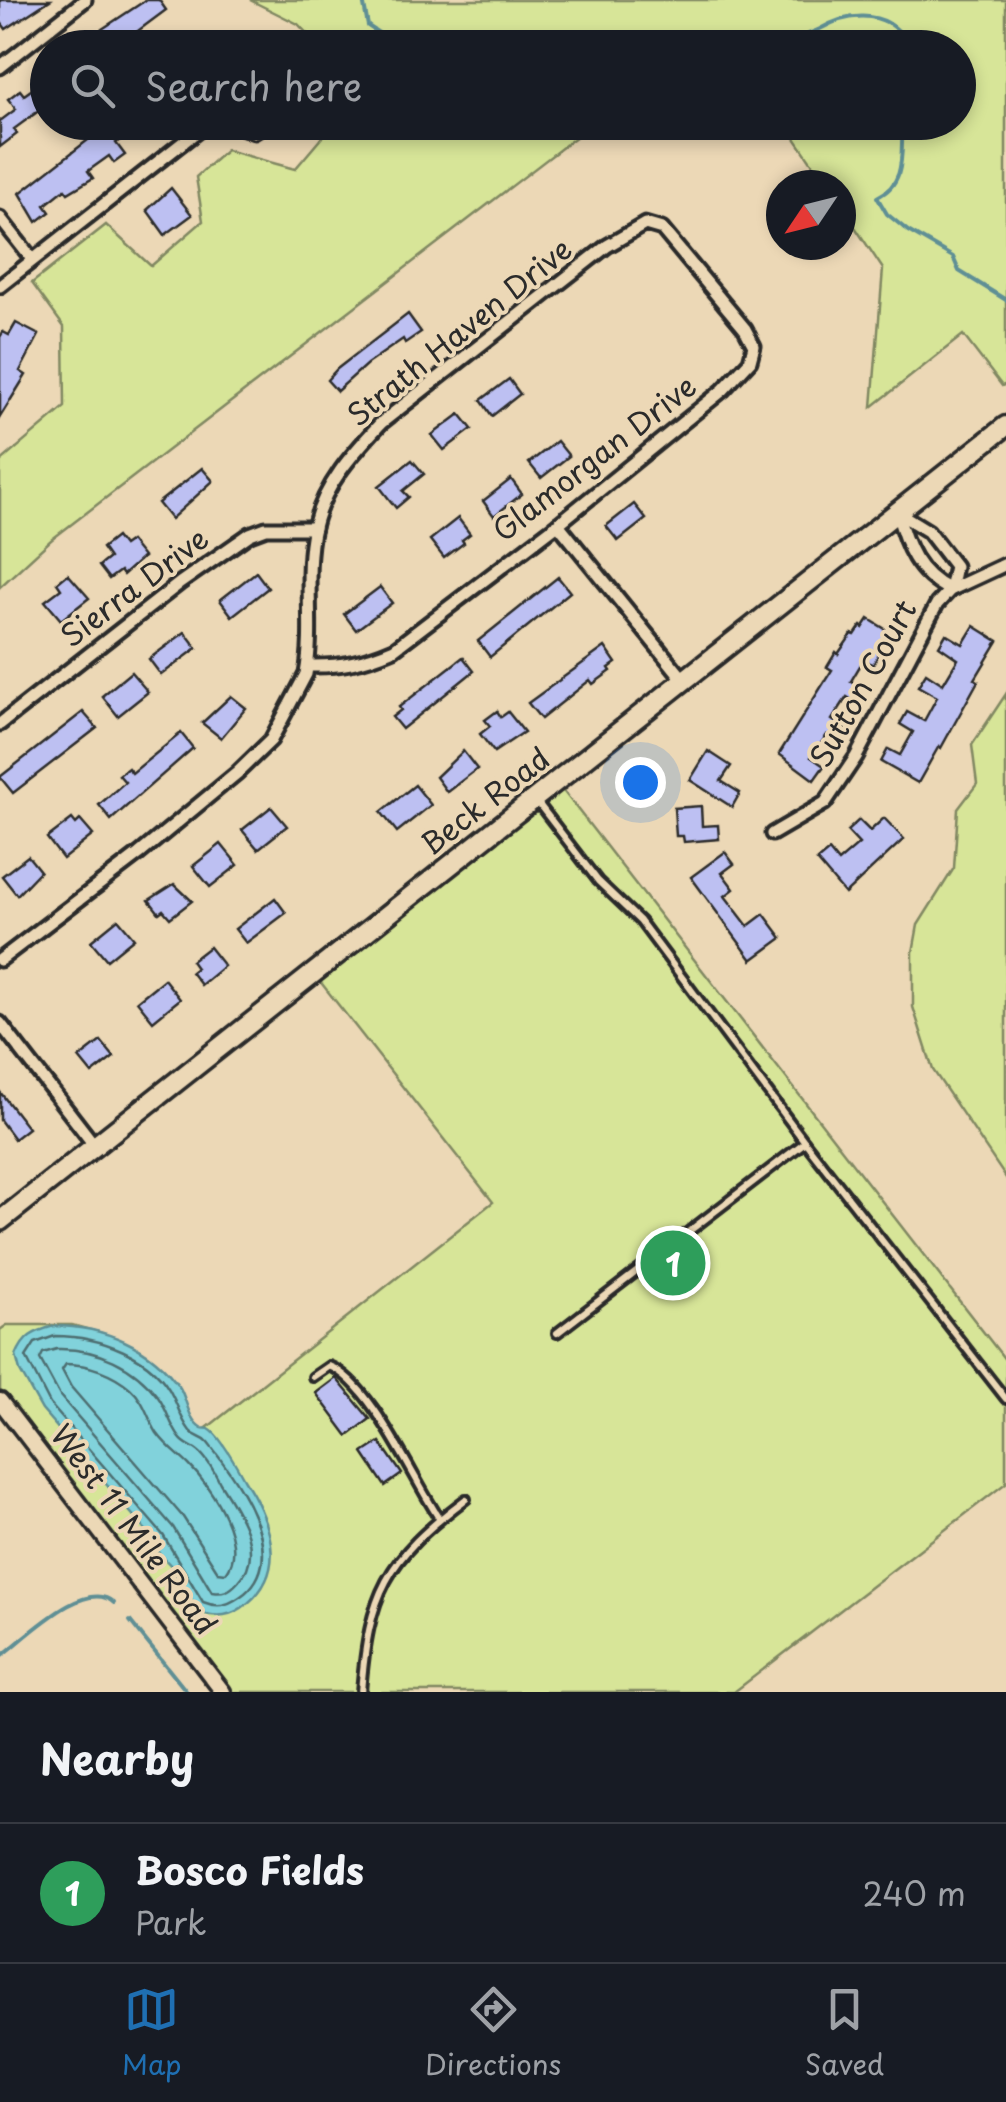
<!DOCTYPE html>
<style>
:root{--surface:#171b24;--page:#20242c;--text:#f1f3f6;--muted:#9ea1a6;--line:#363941;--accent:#1f6fb2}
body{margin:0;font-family:"Playpen Sans",sans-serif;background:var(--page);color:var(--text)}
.compass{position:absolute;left:766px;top:170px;width:90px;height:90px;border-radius:50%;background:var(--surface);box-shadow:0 5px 15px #0003;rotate:235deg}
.you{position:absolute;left:640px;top:782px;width:35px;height:35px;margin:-25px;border:8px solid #fff;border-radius:50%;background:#1a73e8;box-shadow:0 0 0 15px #1a73e833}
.badge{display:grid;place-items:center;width:65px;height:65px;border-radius:50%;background:var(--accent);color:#fff;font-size:32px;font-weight:700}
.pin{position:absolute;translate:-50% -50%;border:5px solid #fff;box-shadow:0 2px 10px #0006}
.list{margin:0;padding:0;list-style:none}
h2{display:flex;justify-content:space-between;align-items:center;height:130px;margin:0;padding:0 40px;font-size:42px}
h2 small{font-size:32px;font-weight:400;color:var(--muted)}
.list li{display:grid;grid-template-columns:65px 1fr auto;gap:30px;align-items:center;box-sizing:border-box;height:140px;padding:0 40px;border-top:2px solid var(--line)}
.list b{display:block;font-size:38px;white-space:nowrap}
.list p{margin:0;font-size:32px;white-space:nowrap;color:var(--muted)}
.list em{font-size:32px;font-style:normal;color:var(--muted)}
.icon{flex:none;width:55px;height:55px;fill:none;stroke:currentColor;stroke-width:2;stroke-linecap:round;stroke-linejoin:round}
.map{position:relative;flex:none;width:1006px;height:1692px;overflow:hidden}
.search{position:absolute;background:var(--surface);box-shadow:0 5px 15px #0003;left:30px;right:30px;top:30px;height:110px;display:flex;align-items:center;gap:25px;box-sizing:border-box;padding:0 35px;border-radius:55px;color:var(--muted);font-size:38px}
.sheet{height:270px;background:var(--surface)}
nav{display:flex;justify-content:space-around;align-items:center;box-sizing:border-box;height:140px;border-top:2px solid var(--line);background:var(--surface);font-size:28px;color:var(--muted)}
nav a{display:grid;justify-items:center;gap:5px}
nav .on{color:var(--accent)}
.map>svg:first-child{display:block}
.green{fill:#d7e598;stroke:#818862;stroke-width:2.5}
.water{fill:#81d2db;stroke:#5f8f95;stroke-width:2.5}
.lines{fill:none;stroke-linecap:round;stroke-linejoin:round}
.shore{stroke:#4d6e71;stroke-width:2.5}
.stream{stroke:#5f8f95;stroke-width:4}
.building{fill:#bdc0f2;stroke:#2b2b2b;stroke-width:2.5}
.service-casing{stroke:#2b2b2b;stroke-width:14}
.minor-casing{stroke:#2b2b2b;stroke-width:19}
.tertiary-casing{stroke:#2b2b2b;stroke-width:21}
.secondary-casing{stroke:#2b2b2b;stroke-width:25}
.service{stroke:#ecd8b6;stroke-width:6}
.minor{stroke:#ecd8b6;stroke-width:11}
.tertiary{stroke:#ecd8b6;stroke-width:14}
.secondary{stroke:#ecd8b6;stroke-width:18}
.labels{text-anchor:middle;stroke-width:8;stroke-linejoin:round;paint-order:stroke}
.street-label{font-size:30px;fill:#2b2b2b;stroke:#ecd8b6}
</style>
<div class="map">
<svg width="1006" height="1692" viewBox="0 0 1006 1692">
<rect width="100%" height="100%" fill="#ecd8b6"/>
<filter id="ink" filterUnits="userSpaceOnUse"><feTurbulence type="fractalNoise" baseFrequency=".01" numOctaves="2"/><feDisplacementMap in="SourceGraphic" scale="20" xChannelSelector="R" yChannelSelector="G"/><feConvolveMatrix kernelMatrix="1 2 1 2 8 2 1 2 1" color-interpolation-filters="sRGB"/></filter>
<g filter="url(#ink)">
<g class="green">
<polygon points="250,0 1006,0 1006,384 1002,386 963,335 872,407 883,269 841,206 841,185 827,185 791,132 779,123 958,122 958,48 320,47 298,24"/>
<polygon points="334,123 594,123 51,540 0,587 0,462 65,407 64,327 32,283 106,225 151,266 203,221 196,177 226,150 295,169"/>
<polygon points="1006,694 1006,1178 933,1070 913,1007 913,952 918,925 954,868 958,809 977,784 972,745"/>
<polygon points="557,783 1006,1361 1006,1483 734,1692 230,1692 0,1393 0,1330 7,1325 72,1325 102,1333 203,1431 493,1202 315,975"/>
</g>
<path class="water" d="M54,1326C103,1326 152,1346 180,1388C187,1400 188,1420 202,1428C204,1429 207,1428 209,1429C219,1434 238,1468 244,1479C269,1518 289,1569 248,1603C232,1617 217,1618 198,1612L189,1595L175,1581L176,1571L157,1551L156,1544L144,1528L42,1410L20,1371L16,1356C24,1336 33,1332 54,1326Z"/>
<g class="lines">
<g class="shore">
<path d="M55,1336C98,1336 154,1355 173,1397C179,1409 181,1419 190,1431C196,1438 202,1436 208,1443C236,1478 291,1554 245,1593C231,1604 220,1609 203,1602L163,1535L50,1404L26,1357L35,1343Z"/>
<path d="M57,1349C97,1348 134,1365 158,1397C167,1409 170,1425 180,1438C185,1445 192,1446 198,1451C207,1458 215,1473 220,1483C237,1510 267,1552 238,1582C230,1591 223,1594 212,1592L173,1527L60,1396L40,1359L43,1353Z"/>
<path d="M66,1364C88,1364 113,1373 130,1388C145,1401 147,1417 157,1433C167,1447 178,1454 189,1465C212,1488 249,1544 226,1573L218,1572L183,1517L71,1387L62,1370Z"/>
</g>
<g class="stream">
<polyline points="363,0 368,26 394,43 412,48"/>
<path d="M795,48C800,35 808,35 820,29C852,11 892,9 910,48"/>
<path d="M903,122C900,151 908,183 877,197L887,214L908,231L953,257L959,271L1006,300"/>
<polyline points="130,1621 187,1692"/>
<path d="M0,1657C24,1640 85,1576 114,1603"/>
</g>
</g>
<g class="building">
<polygon points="0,0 50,0 6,29 0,21"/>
<polygon points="146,0 159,0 166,10 115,48 93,48 87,39"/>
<polygon points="48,78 48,104 14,129 17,134 0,147 0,121 16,109 8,99 20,90 24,95"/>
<polygon points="111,122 166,122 146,137 138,127 116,143 125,155 114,163 109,156 88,171 93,178 68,193 65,189 45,205 50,212 37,222 20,193"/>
<polygon points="171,188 192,215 165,235 147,210"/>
<polygon points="408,314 421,332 405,343 403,339 367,364 337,391 327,380 337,369"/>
<polygon points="16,323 39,335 20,371 26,375 0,417 0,337 3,332 9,335"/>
<polygon points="509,379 520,394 492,416 481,400"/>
<polygon points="460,414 472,429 444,450 432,435"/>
<polygon points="557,441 569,456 541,478 529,463"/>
<polygon points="412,460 424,474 403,491 409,497 396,508 379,486"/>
<polygon points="202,468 213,481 171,519 158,503"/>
<polygon points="511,479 522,494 494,516 483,501"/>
<polygon points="634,504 646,519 618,541 606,526"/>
<polygon points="458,518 470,534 462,540 464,543 444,558 430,540"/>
<polygon points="116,537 123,546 130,541 143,557 123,575 120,571 109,579 99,566 109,558 102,548"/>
<polygon points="256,572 268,588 232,616 220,600"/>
<polygon points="68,574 89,598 61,620 45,601 61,589 57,583"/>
<polygon points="558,577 570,592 490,657 478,641"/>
<polygon points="380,587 392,603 356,630 344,614"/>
<polygon points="869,619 890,632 873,665 864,659 851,681 865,689 857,703 847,697 832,720 845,729 837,742 827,735 811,757 824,766 814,780 779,754 832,670 827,667 836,652 838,654 852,634 855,635 861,626 863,628"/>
<polygon points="974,626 998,641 975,679 978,681 941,748 939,746 918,783 881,762 888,749 900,755 913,732 900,724 907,712 924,721 937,697 918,686 926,673 943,684 958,659 939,646 946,634 963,644"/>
<polygon points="185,632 197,648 161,675 149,659"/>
<polygon points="605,647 616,663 609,668 611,671 593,684 590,680 541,719 528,703"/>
<polygon points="463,657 474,671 402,729 392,717 401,710 399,707"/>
<polygon points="131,672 148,692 118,716 102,696"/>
<polygon points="231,696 246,708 221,738 202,723"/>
<polygon points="497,711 501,717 508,712 524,732 494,752 480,734 490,726 485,720"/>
<polygon points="83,712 97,728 13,793 0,777"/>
<polygon points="181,733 193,748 111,820 99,805 125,782 119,775 128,768 132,773"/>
<polygon points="463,751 477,769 447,792 436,777"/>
<polygon points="708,751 731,766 721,781 740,793 732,807 690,780"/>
<polygon points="415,785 431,805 397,832 381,812"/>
<polygon points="701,806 702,826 718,825 719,839 684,842 683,836 676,836 674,808"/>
<polygon points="271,807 287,826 258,849 242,830"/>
<polygon points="884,818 904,839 845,894 817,861 829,851 838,862 859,844 847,831 859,820 870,831"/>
<polygon points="72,819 76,824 80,820 93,835 63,859 47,838"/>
<polygon points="221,844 238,865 210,887 193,866"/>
<polygon points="725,852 734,864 722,873 734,889 725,896 748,926 764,914 782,938 752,960 691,877"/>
<polygon points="28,856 40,871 17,895 2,876"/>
<polygon points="174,884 192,901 170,918 163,910 159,913 149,900"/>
<polygon points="275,898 286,913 246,943 235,929"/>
<polygon points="118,919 134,938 107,960 91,941"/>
<polygon points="209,947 224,966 201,985 191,972 196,968 191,961"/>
<polygon points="164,979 180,999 153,1021 137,1001"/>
<polygon points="101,1041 114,1057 92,1074 79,1058"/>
<polygon points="0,1092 28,1128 14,1139 0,1120"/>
<polygon points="336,1378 370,1419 348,1436 316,1393"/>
<polygon points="380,1442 402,1474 385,1486 363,1453"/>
</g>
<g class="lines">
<g class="service-casing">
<g id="service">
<polyline points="538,803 598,881 640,921 805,1142 1006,1399"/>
<polyline points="557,1333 805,1142"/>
<path d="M313,1377L329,1366C371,1382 414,1481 439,1518"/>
<path d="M361,1692C369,1593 385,1560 466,1499"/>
</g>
</g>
<g class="minor-casing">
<g id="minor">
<polyline points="0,67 85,0"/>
<polyline points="229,122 254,132 270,122"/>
<polyline points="0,218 32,259"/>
<polyline points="0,286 209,122"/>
<path d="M897,512L928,531L955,566L950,590C917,574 906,546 897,512Z"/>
<polyline points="558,524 684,680"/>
<polyline points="0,724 180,583 250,534 266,528 314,528"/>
<polyline points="772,834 825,803 856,757 937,604 950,590 1006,564"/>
<path d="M0,960L139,854L237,773L271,740L306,674C315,626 303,574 314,527C324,485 352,454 381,423L607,246L645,224L662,229L745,329L754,346L750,361L723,390L558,524L394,649C364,662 340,667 308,666"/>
<polyline points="0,1023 95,1146"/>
</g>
</g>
<g class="tertiary-casing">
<polyline id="tertiary" points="0,1401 223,1692"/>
</g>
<g class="secondary-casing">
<polyline id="secondary" points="0,1221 1006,426"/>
</g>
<use href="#service" class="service"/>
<use href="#minor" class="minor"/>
<use href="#tertiary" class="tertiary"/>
<use href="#secondary" class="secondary"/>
</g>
</g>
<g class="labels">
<g class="street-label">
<text transform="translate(460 333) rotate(-39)" y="10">Strath Haven Drive</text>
<text transform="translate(595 459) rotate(-38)" y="10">Glamorgan Drive</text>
<text transform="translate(135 588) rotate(-37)" y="10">Sierra Drive</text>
<text transform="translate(864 684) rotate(-61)" y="10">Sutton Court</text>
<text transform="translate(486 802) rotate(-38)" y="10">Beck Road</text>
<text transform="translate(133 1530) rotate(53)" y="10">West 11 Mile Road</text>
</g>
</g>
</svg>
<svg class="compass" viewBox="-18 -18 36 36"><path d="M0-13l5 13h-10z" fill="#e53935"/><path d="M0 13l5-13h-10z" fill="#9ea1a6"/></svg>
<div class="you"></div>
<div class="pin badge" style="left:673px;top:1263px;background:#2e9e5b">1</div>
<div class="search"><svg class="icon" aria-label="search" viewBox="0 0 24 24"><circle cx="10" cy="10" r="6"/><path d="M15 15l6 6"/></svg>Search here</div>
</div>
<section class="sheet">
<h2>Nearby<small></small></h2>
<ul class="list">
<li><span class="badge" style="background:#2e9e5b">1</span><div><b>Bosco Fields</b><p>Park</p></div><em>240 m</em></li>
</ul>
</section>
<nav>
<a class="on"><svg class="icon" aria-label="map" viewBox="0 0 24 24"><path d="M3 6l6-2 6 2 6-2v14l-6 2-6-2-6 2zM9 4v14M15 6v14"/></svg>Map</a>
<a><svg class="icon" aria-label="directions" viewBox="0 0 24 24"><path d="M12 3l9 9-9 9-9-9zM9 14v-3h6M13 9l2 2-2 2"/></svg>Directions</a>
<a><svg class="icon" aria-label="saved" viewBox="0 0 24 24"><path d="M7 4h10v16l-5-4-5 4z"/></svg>Saved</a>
</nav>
